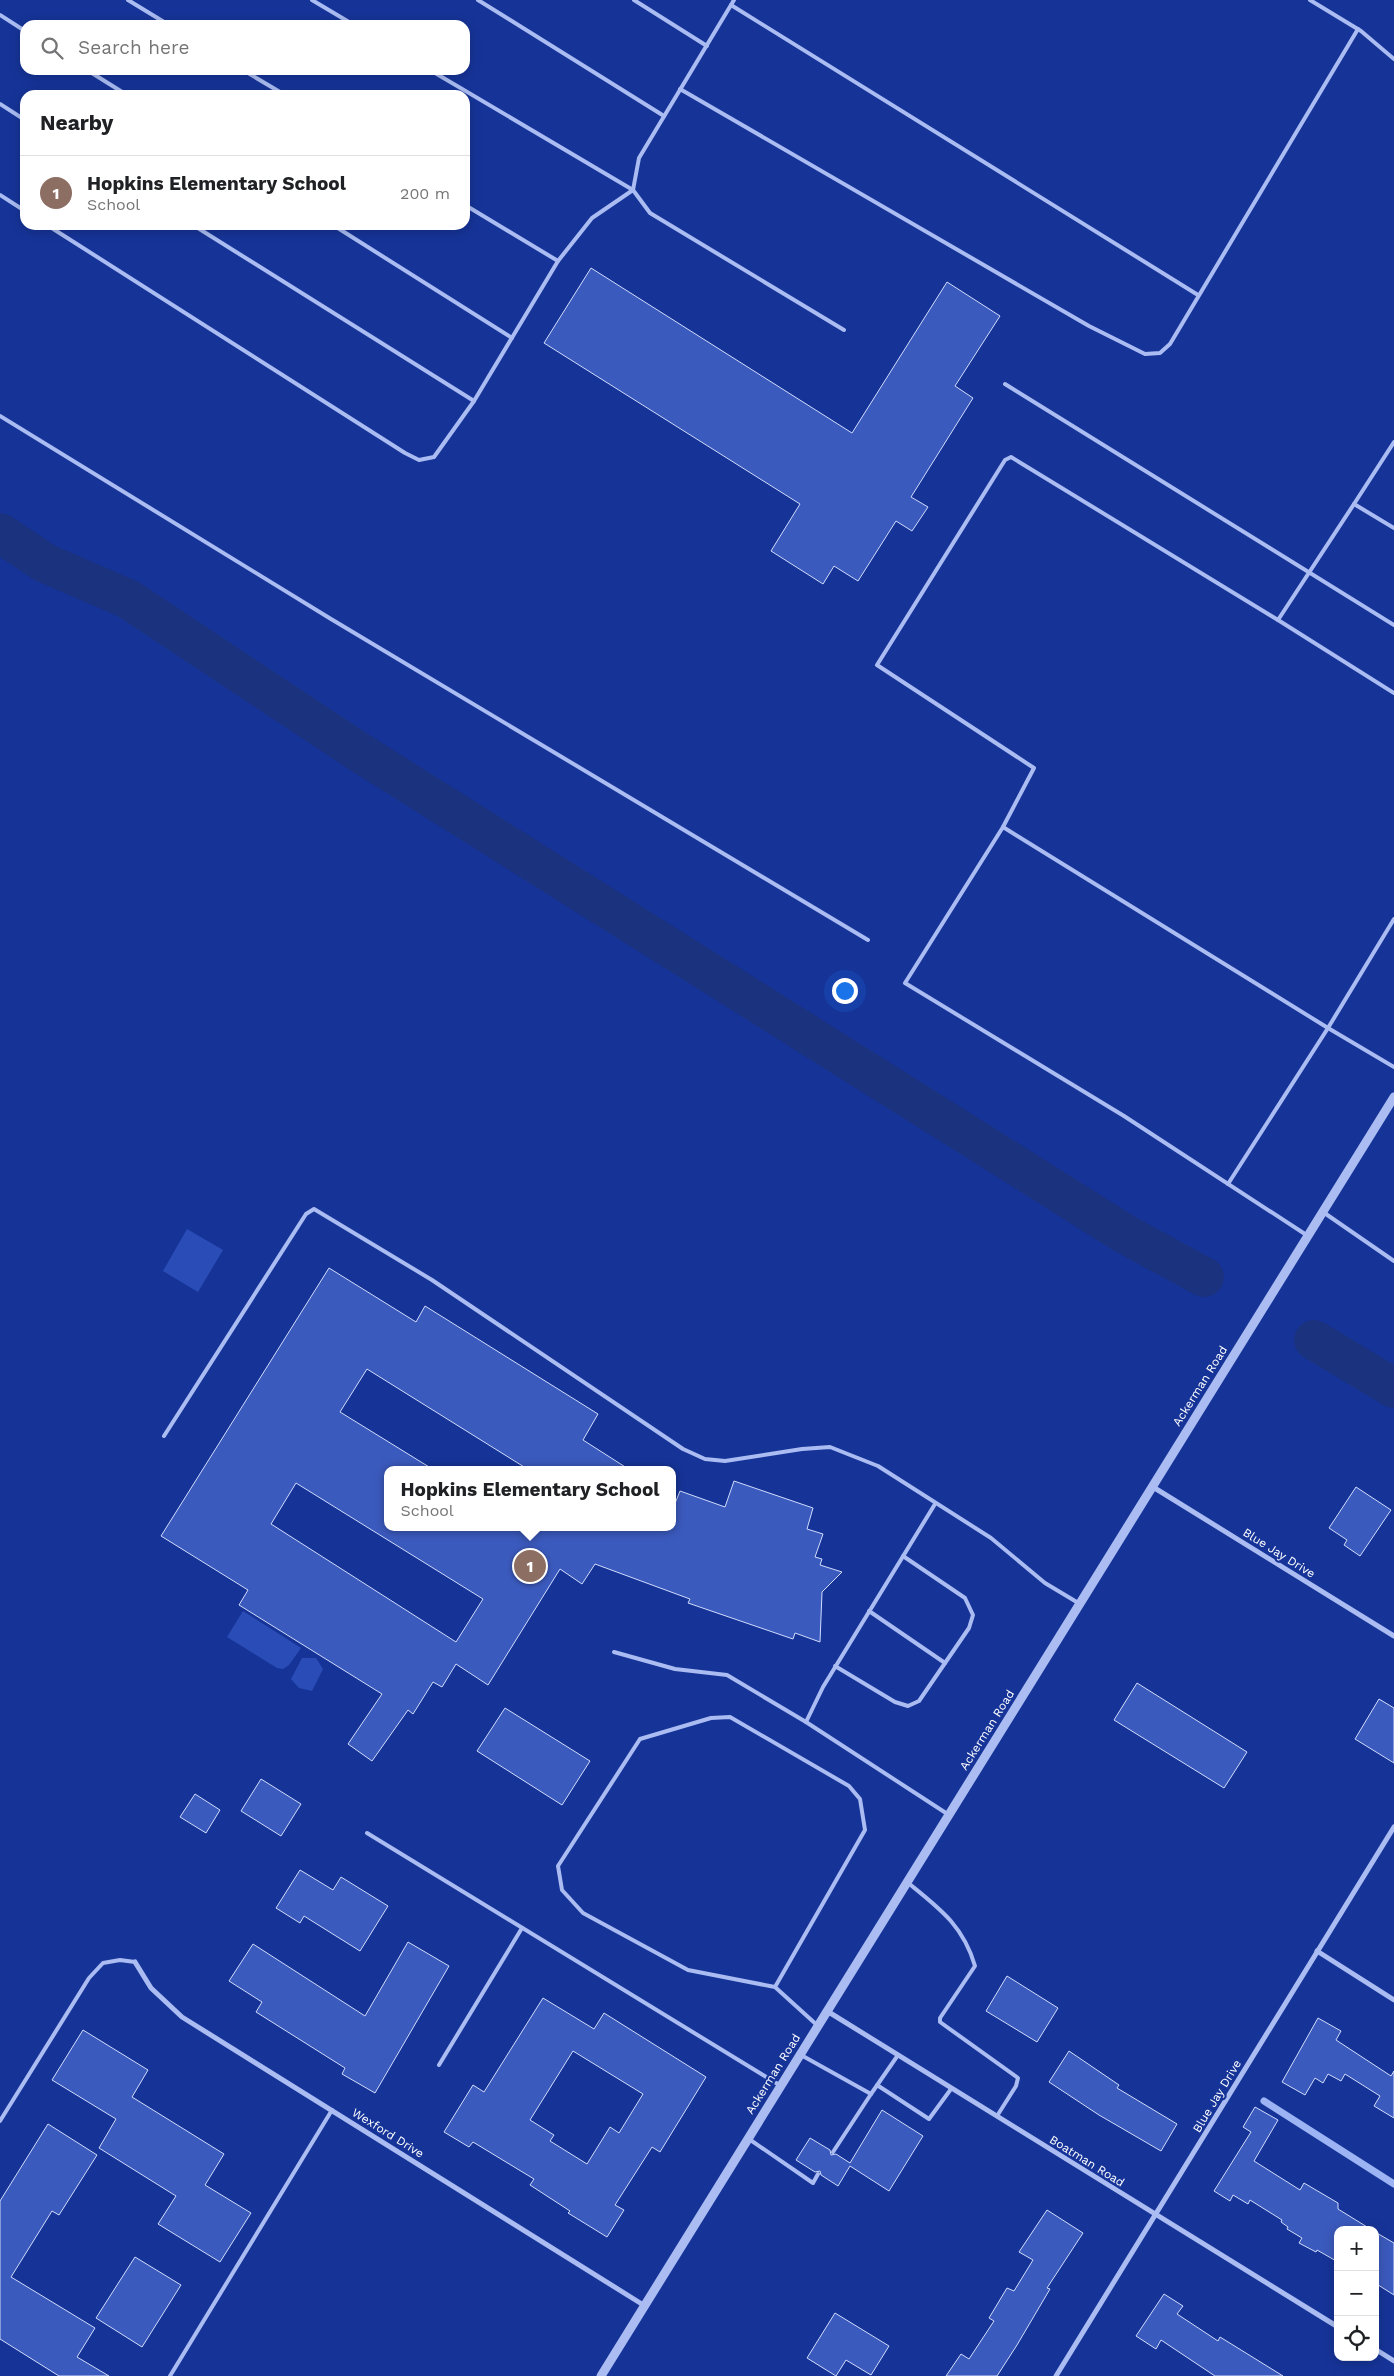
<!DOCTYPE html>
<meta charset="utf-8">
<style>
:root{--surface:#fff;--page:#f2f2f2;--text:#202124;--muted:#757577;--line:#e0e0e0;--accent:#2563eb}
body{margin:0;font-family:"Work Sans",sans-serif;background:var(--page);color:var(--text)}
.controls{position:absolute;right:15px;bottom:15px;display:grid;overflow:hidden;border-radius:10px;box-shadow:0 2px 12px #0003}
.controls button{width:45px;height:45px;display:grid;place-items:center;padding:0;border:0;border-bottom:1px solid var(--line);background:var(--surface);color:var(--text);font:25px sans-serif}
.you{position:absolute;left:844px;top:990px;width:18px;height:18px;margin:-12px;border:4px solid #fff;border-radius:50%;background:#1a73e8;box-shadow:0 0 0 8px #1a73e833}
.badge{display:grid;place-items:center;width:32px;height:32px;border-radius:50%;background:var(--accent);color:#fff;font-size:16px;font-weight:700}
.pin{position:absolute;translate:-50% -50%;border:2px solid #fff;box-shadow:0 1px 5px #0006}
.popup{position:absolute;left:384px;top:1466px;width:292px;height:65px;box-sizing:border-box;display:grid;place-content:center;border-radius:10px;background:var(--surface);filter:drop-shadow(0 1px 4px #0005);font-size:16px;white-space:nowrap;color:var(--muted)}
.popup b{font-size:19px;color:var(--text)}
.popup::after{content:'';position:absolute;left:50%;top:100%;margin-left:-10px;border:10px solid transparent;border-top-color:var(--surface)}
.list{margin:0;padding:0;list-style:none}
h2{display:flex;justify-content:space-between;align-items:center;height:65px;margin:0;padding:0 20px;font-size:21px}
h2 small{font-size:16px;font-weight:400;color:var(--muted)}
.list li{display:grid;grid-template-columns:32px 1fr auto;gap:15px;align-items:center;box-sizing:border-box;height:75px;padding:0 20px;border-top:1px solid var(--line)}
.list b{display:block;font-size:19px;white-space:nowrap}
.list p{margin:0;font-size:16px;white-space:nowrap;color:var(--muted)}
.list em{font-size:16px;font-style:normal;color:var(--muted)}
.icon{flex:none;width:28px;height:28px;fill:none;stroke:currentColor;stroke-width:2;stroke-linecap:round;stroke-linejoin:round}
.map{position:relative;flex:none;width:1394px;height:2376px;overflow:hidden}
.search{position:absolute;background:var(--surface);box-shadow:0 2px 12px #0003;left:20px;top:20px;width:450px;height:55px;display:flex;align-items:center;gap:12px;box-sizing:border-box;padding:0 18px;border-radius:15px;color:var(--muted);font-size:19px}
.panel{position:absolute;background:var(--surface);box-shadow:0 2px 12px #0003;left:20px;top:90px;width:450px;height:140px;border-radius:15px}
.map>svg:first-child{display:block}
.green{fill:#2a4cb6}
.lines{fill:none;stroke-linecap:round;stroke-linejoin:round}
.stream{stroke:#9cb3f4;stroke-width:7}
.river{stroke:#1b327f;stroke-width:40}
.building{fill:#3b5abd;stroke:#d1dcfc;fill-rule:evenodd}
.service{stroke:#aabcf2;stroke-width:4}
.minor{stroke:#aabcf2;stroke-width:5}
.tertiary{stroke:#aabcf2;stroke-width:9}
.labels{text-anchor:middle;stroke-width:4.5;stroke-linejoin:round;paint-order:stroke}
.street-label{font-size:12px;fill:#fff;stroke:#163498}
</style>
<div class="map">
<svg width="1394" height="2376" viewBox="0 0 1394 2376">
<rect width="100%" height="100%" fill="#163498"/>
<g class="green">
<polygon points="187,1229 223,1250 198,1292 163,1271"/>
<polygon points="243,1611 301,1648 289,1665 283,1669 277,1668 227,1637"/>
<polygon points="302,1658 316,1658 323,1669 312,1691 299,1688 291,1679"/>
</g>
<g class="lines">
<polyline class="stream" points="1264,2101 1394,2184"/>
<g class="river">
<polyline points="0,533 45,563 128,599 359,752 1125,1234 1204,1277"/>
<polyline points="1314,1340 1394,1388"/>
</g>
</g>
<g class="building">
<polygon points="591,268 852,433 947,282 1000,316 955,386 973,398 911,497 928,507 912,531 896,521 858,581 834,566 823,584 771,551 800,504 544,343"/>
<path d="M329,1268L416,1322L425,1306L598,1414L583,1440L630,1470H529L367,1369L340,1412L434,1470H388V1527H672V1511L680,1491L725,1507L734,1481L813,1508L807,1529L823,1534L815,1557L822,1559L820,1565L842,1572L822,1592L820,1642L795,1633L793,1639L688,1603L690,1599L595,1564L582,1584L560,1569L488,1685L456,1664L442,1687L433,1682L413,1714L408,1710L372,1761L348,1744L382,1694L239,1605L248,1590L161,1536ZM296,1483L483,1599L456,1642L271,1524Z"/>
<polygon points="1356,1487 1391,1510 1360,1556 1344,1545 1347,1540 1329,1528"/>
<polygon points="1137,1683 1247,1752 1224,1788 1114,1720"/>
<polygon points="1379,1699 1394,1708 1394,1763 1355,1739"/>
<polygon points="505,1708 590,1761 562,1805 477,1751"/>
<polygon points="261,1779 301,1804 281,1836 241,1811"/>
<polygon points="195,1794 220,1810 206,1833 180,1817"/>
<polygon points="300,1870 333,1890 341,1877 388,1906 360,1951 304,1916 300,1923 276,1908"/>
<polygon points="408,1942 449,1966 375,2093 342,2074 345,2068 256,2012 262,2002 229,1981 253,1944 365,2016"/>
<polygon points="1007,1976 1058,2008 1037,2042 986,2011"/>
<path d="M543,1998L594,2029L604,2013L706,2077L660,2152L652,2147L615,2205L624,2210L607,2237L568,2213L570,2211L530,2185L534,2179L473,2142L469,2147L444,2132L473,2085L484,2092ZM573,2051L643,2094L619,2133L610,2127L587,2164L550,2141L554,2135L530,2120Z"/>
<polygon points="1318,2018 1341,2031 1336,2040 1391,2076 1394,2071 1394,2118 1374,2106 1380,2096 1345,2074 1341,2081 1328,2074 1323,2083 1315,2078 1305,2095 1282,2082"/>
<polygon points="83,2030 148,2070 132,2097 224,2154 205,2185 251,2213 220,2262 158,2224 176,2196 99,2148 116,2119 52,2080"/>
<polygon points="1069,2051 1119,2085 1117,2088 1177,2124 1161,2151 1099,2115 1049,2082"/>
<polygon points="1255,2107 1278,2120 1254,2161 1300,2190 1304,2183 1338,2203 1338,2209 1372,2230 1338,2230 1338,2262 1317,2250 1316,2252 1299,2243 1302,2238 1287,2229 1288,2227 1281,2222 1282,2220 1250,2200 1248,2204 1233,2195 1230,2201 1214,2191 1251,2132 1243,2127"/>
<polygon points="882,2110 923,2136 889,2191 850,2166 838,2186 821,2175 820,2171 815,2172 796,2160 810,2138 830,2150 831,2155 836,2154 850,2163"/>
<polygon points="48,2124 97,2155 59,2215 52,2211 11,2277 95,2328 77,2357 109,2376 59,2376 0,2339 0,2201"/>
<polygon points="1047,2210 1083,2233 1047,2288 1050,2289 1017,2345 997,2376 946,2376 961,2354 969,2359 994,2321 989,2318 1007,2288 1014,2291 1033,2260 1019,2252"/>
<polygon points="1375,2232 1394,2243 1394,2295 1375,2283"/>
<polygon points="135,2257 181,2285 142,2347 96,2318"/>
<polygon points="1164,2294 1183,2306 1177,2314 1218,2341 1220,2337 1283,2376 1215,2376 1161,2340 1156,2349 1136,2336"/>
<polygon points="835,2313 889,2346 871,2375 846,2360 836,2376 807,2358"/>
</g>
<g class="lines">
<g class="service">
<polyline points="128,0 169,25"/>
<polyline points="312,0 354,25"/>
<polyline points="478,0 664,116"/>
<polyline points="634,0 707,46"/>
<polyline points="734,0 639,158 633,190 650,213 844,330"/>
<polyline points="1310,0 1361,31 1394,59"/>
<polyline points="731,5 1198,295"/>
<polyline points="0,15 25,31"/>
<polyline points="87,70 127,95"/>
<polyline points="243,70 285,95"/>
<polyline points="680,89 1089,326 1145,354 1160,353 1170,344 1358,29"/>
<polyline points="0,104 25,120"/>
<polyline points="0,195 25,211"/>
<polyline points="465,205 558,261"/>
<polyline points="47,225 405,453 419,460 434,457 474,401 558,261 592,218 633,190 430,70"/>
<polyline points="193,225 474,401"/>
<polyline points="333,225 512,338"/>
<polyline points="1005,384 1394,625"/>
<polyline points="0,416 331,619 868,940"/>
<polyline points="1354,504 1394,442"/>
<polyline points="1278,620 1394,693"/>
<polyline points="1003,827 1328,1028 1394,919"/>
<polyline points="1228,1184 1328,1028 1394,1067"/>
<polyline points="1323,1212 1394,1261"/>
<polyline points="1308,1236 1124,1116 905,983 1003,827 1034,768 877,665 1005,460 1011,457 1278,620 1354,504 1394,528"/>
<polyline points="164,1436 306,1214 314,1209 432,1280 683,1449 705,1459 725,1461 802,1449 830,1447 878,1466 991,1538 1045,1583 1080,1604"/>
<polyline points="869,1611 945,1663"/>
<polyline points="614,1652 675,1669 727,1675 806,1722 949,1815"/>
<polyline points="835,1666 895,1702 908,1706 919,1701 969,1628 973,1615 965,1598 903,1556"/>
<polyline points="806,1722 823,1687 935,1504"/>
<polyline points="367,1833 781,2086"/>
<path d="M907,1882C939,1908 963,1925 975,1966L940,2018V2022L1018,2078L1016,2086L997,2116"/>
<polyline points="775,1987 865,1830 860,1799 849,1786 730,1717 711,1718 640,1739 558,1866 562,1890 583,1913 688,1970 775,1987 818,2026"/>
<polyline points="801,2055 871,2094 898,2055"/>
<polyline points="439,2065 522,1928"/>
<polyline points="877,2085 929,2119 951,2089"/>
<polyline points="0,2121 89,1978 103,1963 120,1960 135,1962"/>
<polyline points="749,2139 813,2183 818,2174"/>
<polyline points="833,2152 871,2094"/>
<polyline points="170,2376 332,2110"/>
</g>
<g class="minor">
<polyline points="1153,1487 1394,1636"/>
<polyline points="1317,1951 1394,2000"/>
<polyline points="135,1962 151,1988 182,2017 645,2306"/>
<polyline points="827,2011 1338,2327"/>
<polyline points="1375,2349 1394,2361"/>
<polyline points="1056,2376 1394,1827"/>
</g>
<polyline class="tertiary" points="601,2376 1394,1097"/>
</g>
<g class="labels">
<g class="street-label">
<text transform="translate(1200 1386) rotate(-58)" y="4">Ackerman Road</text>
<text transform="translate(1279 1553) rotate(32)" y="4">Blue Jay Drive</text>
<text transform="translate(987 1730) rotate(-58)" y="4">Ackerman Road</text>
<text transform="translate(773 2074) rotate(-58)" y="4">Ackerman Road</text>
<text transform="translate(1217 2096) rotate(-59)" y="4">Blue Jay Drive</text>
<text transform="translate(388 2133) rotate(32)" y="4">Wexford Drive</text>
<text transform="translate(1087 2161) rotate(32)" y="4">Boatman Road</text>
</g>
</g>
</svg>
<div class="controls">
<button>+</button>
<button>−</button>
<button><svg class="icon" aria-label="locate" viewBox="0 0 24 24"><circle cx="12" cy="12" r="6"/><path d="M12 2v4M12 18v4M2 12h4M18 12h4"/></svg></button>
</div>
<div class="you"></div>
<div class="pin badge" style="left:530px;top:1566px;background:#8d6e63">1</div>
<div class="popup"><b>Hopkins Elementary School</b>School</div>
<div class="search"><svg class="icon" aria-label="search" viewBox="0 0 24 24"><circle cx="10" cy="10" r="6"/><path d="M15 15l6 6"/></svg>Search here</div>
<section class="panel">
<h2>Nearby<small></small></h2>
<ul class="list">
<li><span class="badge" style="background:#8d6e63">1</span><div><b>Hopkins Elementary School</b><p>School</p></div><em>200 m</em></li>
</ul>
</section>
</div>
